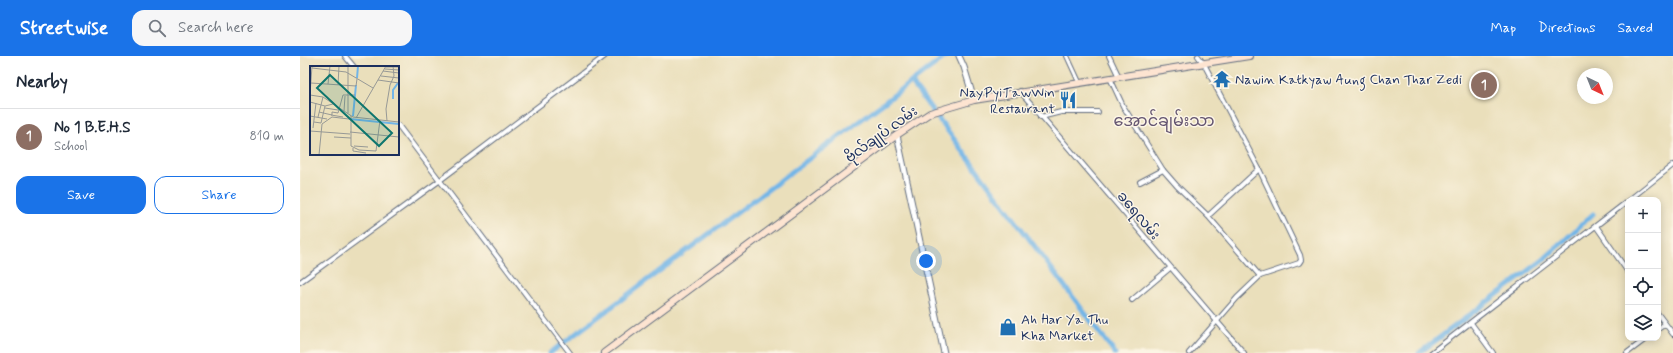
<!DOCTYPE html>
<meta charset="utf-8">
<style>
:root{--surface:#fff;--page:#f6f6f7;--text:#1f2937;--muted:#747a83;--line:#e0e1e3;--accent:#1a73e8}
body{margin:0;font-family:Mynerve,"Noto Sans Myanmar",sans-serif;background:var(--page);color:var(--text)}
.controls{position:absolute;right:12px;bottom:12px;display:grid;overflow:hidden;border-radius:8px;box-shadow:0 2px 10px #0003}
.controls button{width:36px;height:36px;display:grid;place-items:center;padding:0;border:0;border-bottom:1px solid var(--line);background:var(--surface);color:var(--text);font:20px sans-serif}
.compass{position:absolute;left:1277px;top:12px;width:36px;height:36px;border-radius:50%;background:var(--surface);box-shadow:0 2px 10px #0003;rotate:137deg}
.you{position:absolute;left:626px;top:205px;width:14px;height:14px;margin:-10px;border:3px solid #fff;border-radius:50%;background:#1a73e8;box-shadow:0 0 0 6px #1a73e833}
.badge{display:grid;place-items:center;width:26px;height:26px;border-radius:50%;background:var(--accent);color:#fff;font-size:13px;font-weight:700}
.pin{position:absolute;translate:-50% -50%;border:2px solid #fff;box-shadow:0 1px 4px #0006}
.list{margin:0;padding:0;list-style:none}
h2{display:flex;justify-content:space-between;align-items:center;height:52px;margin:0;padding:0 16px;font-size:17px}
h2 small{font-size:13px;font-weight:400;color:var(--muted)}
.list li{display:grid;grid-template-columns:26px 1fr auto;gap:12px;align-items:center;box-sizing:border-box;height:56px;padding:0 16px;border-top:1px solid var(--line)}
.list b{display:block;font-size:15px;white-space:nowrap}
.list p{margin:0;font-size:13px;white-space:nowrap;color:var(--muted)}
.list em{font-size:13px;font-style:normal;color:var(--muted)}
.actions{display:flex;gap:8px;padding:12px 16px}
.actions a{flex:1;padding:9px 0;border:1px solid var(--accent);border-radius:12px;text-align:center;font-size:14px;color:var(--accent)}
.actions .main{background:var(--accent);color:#fff}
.icon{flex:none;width:22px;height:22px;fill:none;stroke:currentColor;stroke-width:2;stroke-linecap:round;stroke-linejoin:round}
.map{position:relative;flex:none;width:1373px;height:297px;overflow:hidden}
header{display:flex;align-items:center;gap:24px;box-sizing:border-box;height:56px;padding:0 20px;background:var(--accent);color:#fff}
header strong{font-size:19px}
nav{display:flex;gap:22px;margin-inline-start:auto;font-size:14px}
.search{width:280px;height:36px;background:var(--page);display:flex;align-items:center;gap:10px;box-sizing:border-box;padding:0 14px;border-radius:12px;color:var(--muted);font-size:15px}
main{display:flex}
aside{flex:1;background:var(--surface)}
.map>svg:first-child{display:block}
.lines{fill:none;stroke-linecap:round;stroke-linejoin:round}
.canal{stroke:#72b5e7;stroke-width:5}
.minor-casing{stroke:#636d7f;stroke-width:6}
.tertiary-casing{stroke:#636d7f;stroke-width:7}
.secondary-casing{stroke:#636d7f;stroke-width:8}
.minor{stroke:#fff;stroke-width:4}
.tertiary{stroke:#fff;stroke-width:5}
.secondary{stroke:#fde4d1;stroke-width:6}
.labels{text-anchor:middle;stroke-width:3;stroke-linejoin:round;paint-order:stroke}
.poi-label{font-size:14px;fill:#1b2f5e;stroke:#fcf5e5;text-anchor:start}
.street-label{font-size:14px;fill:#1b2f5e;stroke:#fcf5e5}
.quarter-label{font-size:16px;fill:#645571;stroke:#fcf5e5}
.inset-river{fill:none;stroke:#72b5e7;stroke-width:2}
.inset-road{fill:none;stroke:#979996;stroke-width:1}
.view{fill:#0f766e;fill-opacity:0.15;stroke:#0f766e;stroke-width:2}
.inset-edge{fill:none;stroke:#1b2f5e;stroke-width:2}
</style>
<header>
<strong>Streetwise</strong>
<div class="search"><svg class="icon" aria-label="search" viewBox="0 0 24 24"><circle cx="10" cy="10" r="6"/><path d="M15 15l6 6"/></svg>Search here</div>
<nav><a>Map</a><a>Directions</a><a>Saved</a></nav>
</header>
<main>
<aside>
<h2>Nearby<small></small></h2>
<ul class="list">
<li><span class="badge" style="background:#8d6e63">1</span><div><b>No 1 B.E.H.S</b><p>School</p></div><em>810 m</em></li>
</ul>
<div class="actions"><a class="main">Save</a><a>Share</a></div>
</aside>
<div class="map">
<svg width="1373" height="297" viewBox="0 0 1373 297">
<rect width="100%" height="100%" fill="#fcf5e5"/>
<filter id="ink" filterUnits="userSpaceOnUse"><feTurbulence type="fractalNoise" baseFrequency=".025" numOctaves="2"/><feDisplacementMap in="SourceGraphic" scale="8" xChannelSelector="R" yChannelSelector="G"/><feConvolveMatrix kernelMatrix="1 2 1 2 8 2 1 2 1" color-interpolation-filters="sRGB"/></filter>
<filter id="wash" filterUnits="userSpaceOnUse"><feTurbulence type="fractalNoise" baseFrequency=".012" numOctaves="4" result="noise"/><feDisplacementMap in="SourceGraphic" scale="16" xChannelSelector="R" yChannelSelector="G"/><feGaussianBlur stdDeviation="0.9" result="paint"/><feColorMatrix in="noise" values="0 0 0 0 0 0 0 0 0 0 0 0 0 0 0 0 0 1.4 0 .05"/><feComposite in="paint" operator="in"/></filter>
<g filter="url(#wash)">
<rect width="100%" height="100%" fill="#eadfbb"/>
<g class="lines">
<g class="canal">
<polyline points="611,26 815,297"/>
<polyline points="250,297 646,0"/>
<polyline points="1119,297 1243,204 1293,158"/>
</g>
</g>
</g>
<g filter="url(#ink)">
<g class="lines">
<g class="minor-casing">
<g id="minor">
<polyline points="45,0 54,11"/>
<polyline points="767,0 779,26"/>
<polyline points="809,0 819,21"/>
<polyline points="810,22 823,50 863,114 877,130 908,160 960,220"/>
<polyline points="720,35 944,297"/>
<polyline points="741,61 761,56 798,56"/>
<polyline points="98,69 270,297"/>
<polyline points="840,126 863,114"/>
<polyline points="1329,144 1373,109"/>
<polyline points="908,160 959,113"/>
<polyline points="1296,170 1328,216"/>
<polyline points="0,226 139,125 305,0"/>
<polyline points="832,244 870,212"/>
<polyline points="1358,258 1373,278"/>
<polyline points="1171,267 1193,297"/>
<polyline points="1358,273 1365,268"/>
<polyline points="889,297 937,242 960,220 999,207 1001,204 1000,199 959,113 904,8 898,0"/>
<polyline points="1131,297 1328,145"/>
<polyline points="1327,297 1347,282"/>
</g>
</g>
<g class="tertiary-casing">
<g id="tertiary">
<polyline points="659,0 664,11 674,44"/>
<polyline points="597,79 644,297"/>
</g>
</g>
<g class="secondary-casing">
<polyline id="secondary" points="304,297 597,79 630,57 674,44 949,0"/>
</g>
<use href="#minor" class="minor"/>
<use href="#tertiary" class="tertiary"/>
<use href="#secondary" class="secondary"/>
</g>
</g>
<defs>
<g id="temple-bare" transform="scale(1.38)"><path d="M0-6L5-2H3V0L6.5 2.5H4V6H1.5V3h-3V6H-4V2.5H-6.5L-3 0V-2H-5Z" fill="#1f6fb2" stroke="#fcf5e5" stroke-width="2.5" paint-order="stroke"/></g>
<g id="restaurant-bare" transform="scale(1.38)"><path d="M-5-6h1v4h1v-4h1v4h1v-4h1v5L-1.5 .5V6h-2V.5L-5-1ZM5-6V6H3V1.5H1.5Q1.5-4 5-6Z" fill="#1f6fb2" stroke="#fcf5e5" stroke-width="2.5" paint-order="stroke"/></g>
<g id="shop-bare" transform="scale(1.38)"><path d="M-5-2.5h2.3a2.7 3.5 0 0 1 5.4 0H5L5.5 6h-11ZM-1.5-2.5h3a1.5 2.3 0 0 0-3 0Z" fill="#1f6fb2" stroke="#fcf5e5" stroke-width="2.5" paint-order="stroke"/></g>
</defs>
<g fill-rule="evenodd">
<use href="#temple-bare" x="922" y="23"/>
<use href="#restaurant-bare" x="768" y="44"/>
<use href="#shop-bare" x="708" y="271"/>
</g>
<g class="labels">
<g class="poi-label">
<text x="935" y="28">Nawin Katkyaw Aung Chan Thar Zedi</text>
<text x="755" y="41" text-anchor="end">NayPyiTawWin<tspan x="755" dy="16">Restaurant</tspan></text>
<text x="721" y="268">Ah Har Ya Thu<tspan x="721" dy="16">Kha Market</tspan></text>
</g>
<g class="street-label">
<text transform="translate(581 78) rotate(-36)" y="5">ဗိုလ်ချုပ် လမ်း</text>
<text transform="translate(839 159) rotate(50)" y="5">ခရေလမ်း</text>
</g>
<g class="quarter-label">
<text x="864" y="70">အောင်ချမ်းသာ</text>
</g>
</g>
<g transform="translate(10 10)">
<rect width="89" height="89" fill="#eadfbb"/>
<path class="inset-river" d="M47,12L48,0M83,33V24L88,17M43,50L46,19M40,53L89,58"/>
<path class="inset-road" d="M76,1H89M2,2L36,6L63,22M75,3L89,4M73,5L89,7M71,10L89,12M68,14L89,17M1,17L46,20L47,13M18,18L20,0M28,19L29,0M0,29L2,0M0,29L13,31L43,51L89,56M0,36L15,40L23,38M15,42L28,44M34,45L35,30M9,46L22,49V46M22,46L28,47L33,29H45M38,47V0M21,49L33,51M0,50L17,53M41,50V80L49,84L66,85L70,54M8,51L13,31M46,52L76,0M77,55L76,43L80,19L84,10L83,0M4,56L11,57L15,40M3,62L6,37M0,65L40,68M40,66L89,71M24,71L41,72M44,80L58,81M43,82V85L56,87M9,89L12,58L22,51L39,53"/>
<path class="view" d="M20,9L82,67L69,80L7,22Z"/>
<rect width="89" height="89" class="inset-edge"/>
</g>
</svg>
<div class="controls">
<button>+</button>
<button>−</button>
<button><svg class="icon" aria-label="locate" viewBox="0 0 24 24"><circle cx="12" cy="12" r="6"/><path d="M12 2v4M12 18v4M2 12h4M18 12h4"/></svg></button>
<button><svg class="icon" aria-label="layers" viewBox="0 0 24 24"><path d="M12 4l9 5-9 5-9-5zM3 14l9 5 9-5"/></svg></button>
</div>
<svg class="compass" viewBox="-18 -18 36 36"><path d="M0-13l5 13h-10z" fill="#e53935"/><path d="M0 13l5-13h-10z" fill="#747a83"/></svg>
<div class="you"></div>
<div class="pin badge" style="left:1184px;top:29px;background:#8d6e63">1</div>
</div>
</main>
